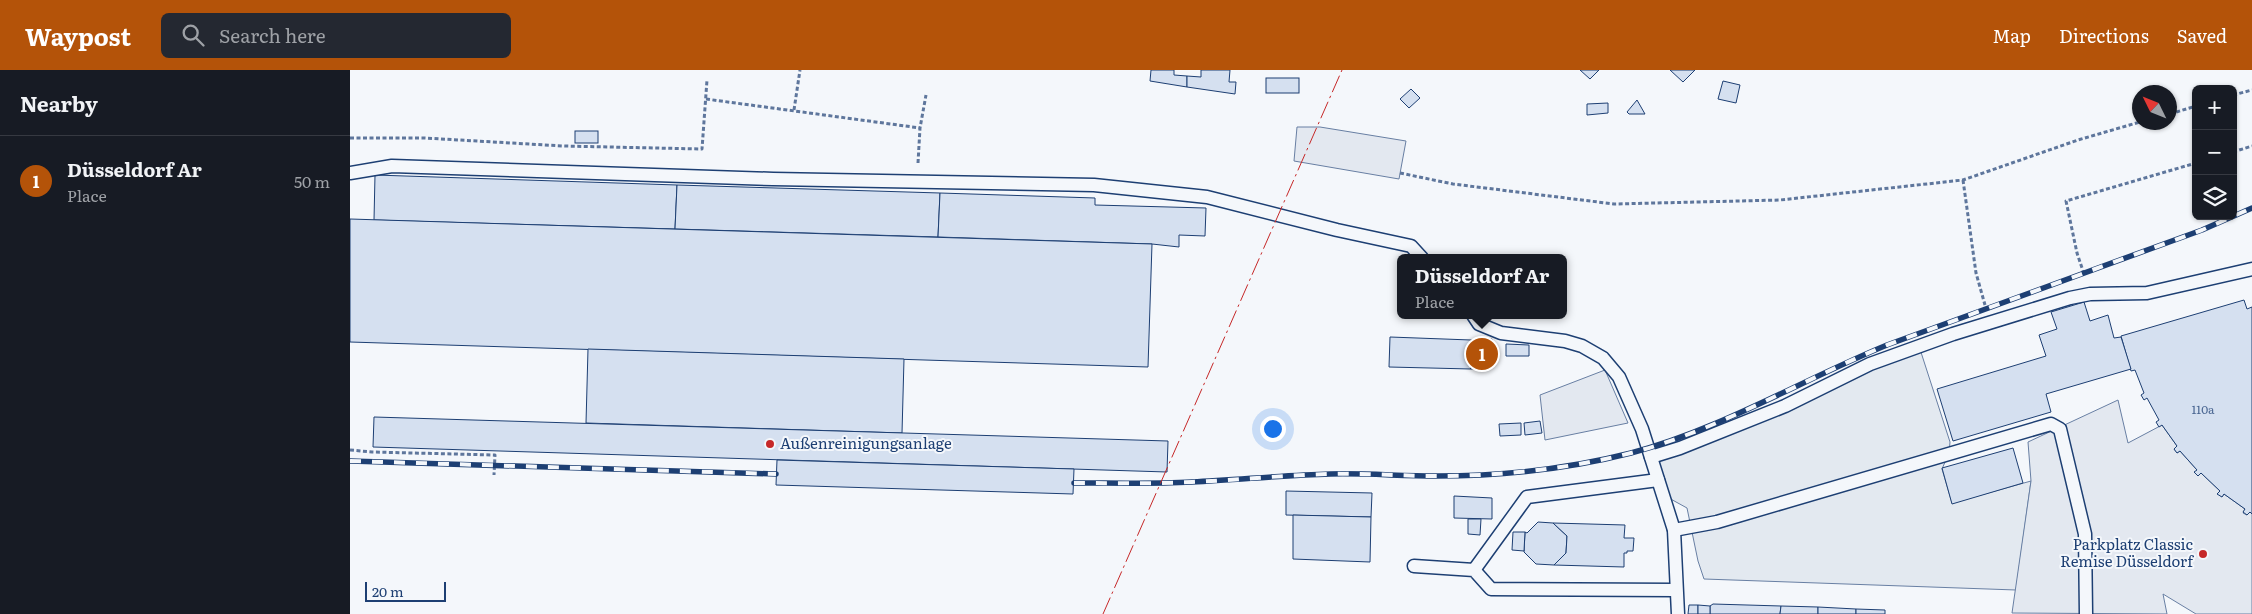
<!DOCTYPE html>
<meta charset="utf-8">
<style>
:root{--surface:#171b24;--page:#242831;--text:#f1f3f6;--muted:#9ea1a6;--line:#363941;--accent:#b45309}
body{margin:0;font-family:Literata,serif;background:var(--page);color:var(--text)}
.controls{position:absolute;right:15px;top:15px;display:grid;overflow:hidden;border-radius:8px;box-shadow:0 1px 4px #0004}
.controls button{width:45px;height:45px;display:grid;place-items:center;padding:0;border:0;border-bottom:1px solid var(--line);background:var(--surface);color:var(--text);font:25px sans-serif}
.compass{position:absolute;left:1782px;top:15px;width:45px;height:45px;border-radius:50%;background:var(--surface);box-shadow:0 1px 4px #0004;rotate:313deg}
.scale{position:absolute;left:15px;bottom:12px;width:81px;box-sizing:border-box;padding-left:5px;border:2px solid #1d3f73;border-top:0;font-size:14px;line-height:18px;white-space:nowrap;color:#1d3f73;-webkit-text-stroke:4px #f4f7fb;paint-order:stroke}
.you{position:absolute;left:922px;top:358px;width:18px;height:18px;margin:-12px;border:4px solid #fff;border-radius:50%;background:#1a73e8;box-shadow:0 0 0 8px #1a73e833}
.badge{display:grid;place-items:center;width:32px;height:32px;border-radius:50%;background:var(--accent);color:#fff;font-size:16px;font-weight:700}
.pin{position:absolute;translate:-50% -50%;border:2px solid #fff;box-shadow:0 1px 5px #0006}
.popup{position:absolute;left:1047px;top:184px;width:170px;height:65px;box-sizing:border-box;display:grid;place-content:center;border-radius:8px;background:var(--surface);filter:drop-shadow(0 1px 4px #0005);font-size:16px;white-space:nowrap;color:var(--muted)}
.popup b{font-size:19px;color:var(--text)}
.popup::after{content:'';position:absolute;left:50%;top:100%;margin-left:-10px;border:10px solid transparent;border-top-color:var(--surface)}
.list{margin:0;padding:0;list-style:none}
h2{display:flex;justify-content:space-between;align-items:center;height:65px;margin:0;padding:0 20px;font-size:21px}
h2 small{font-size:16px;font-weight:400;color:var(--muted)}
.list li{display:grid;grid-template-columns:32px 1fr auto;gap:15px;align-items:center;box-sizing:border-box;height:90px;padding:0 20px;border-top:1px solid var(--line)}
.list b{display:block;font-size:19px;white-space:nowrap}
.list p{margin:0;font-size:16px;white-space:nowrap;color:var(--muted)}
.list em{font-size:16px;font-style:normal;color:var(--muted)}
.icon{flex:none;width:28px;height:28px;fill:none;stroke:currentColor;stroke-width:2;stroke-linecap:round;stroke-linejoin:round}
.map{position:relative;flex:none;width:1902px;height:544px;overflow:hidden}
header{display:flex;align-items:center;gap:30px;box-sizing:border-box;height:70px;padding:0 25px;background:var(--accent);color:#fff}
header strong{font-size:24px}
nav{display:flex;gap:28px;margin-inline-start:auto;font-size:18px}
.search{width:350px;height:45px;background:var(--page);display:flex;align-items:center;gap:12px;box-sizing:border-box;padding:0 18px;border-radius:8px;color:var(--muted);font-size:19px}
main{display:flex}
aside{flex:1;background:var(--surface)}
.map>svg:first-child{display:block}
.green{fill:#e3e9f0;stroke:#687fa3}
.parking{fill:#e3e8f0;stroke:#687fa3}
.building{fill:#d5e0f0;stroke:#1d3f73}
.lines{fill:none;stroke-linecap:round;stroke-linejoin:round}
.service-casing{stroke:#1d3f73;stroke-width:15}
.path{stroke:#5e769c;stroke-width:3;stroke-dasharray:4 2.5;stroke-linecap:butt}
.service{stroke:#f4f7fb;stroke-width:12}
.rail-casing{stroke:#1d3f73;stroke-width:5.5}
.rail{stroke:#f4f7fb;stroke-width:4;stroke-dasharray:11;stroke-linecap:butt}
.power{stroke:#c62828;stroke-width:1;stroke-dasharray:18 4 2.5 4;stroke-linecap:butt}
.poi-dot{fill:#c62828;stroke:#f4f7fb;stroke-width:2}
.labels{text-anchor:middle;stroke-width:4;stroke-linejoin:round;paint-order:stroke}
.number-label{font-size:12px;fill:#4b6792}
.poi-label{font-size:15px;fill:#1d3f73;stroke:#f4f7fb;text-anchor:start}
</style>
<header>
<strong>Waypost</strong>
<div class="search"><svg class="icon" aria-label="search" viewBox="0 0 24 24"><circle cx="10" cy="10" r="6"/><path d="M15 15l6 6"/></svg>Search here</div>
<nav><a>Map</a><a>Directions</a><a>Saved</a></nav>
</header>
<main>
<aside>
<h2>Nearby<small></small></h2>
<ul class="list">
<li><span class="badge">1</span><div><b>Düsseldorf Ar</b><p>Place</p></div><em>50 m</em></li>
</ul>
</aside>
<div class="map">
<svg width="1902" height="544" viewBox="0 0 1902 544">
<rect width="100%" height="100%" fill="#f4f7fb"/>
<polygon class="green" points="1568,273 1600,372 1599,383 1592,399 1602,433 1681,411 1666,520 1354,509 1348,491 1337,438 1317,427 1306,386"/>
<g class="parking">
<polygon points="947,57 970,57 1056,71 1049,109 944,91"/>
<polygon points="1255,300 1278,353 1195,370 1190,325"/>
<polygon points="1768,330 1778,373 1812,355 1827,376 1824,379 1827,383 1830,381 1847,400 1845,402 1848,406 1851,403 1870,421 1868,424 1872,427 1874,424 1895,439 1893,443 1897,445 1900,442 1902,444 1902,544 1846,544 1813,524 1817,544 1662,543 1681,411 1678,372"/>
</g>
<g class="building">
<polygon points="801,0 824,0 824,5 837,6 837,17 800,11"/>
<polygon points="851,0 880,0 879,12 886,12 885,24 837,17 837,6 851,7"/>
<polygon points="1230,0 1249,0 1240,9"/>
<polygon points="1320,0 1345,0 1333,12"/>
<rect x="916" y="8" width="33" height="15"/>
<polygon points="1373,11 1390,15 1386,33 1368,29"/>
<polygon points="1061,19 1070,28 1059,38 1050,29"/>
<polygon points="1287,30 1295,44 1279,44 1277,42"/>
<polygon points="1258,33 1258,43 1237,45 1237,34"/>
<rect x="225" y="61" width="23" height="12"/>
<polygon points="25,105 327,115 325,159 24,150"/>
<polygon points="327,115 590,123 588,167 325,159"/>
<polygon points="590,123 745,128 745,135 856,138 855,166 829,165 829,177 802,174 588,167"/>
<polygon points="0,149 802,174 798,297 0,272"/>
<polygon points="1894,230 1897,239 1902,237 1902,444 1900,442 1897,445 1893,442 1895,439 1874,424 1872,427 1867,424 1870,421 1851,403 1848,406 1844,402 1847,400 1830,381 1827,383 1824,379 1827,376 1812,355 1809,357 1806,352 1809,350 1797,328 1794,330 1791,325 1794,323 1785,300 1781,301 1771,266"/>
<polygon points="1734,232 1740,251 1758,245 1764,268 1771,267 1781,299 1696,324 1701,342 1603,371 1587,319 1696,286 1689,265 1707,259 1701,242"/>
<polygon points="1040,267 1121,270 1121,299 1039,297"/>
<polygon points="1142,269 1142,298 1121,299 1121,270"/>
<polygon points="1156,274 1179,275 1179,286 1156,286"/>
<polygon points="238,279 554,289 552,363 236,353"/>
<polygon points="24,347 818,371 817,402 23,377"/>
<polygon points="1190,351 1192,363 1175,365 1174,353"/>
<polygon points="1171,353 1171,365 1150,366 1149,354"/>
<polygon points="1663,378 1673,413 1602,434 1592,398"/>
<polygon points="427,390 724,399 723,424 426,415"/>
<polygon points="936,421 1022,423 1021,447 936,445"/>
<polygon points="1104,426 1142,428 1142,449 1104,448"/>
<polygon points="943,445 1021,447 1020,492 943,489"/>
<polygon points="1118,449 1131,449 1130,465 1118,464"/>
<polygon points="1188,452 1203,453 1217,466 1216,483 1204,495 1186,494 1174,482 1175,462 1177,463"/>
<polygon points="1203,453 1275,455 1274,468 1284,468 1283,481 1277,481 1277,483 1274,483 1274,497 1204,495 1216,483 1217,466"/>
<polygon points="1163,462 1175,462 1174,481 1162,480"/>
<polygon points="1363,534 1431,536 1430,544 1360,544 1360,536"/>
<polygon points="1339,535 1348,535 1348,544 1338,544"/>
<polygon points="1348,535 1360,536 1360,544 1348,544"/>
<polygon points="1431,536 1468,537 1468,544 1430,544"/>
<polygon points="1468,537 1506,539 1506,544 1468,544"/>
<polygon points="1506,539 1535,540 1535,544 1506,544"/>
</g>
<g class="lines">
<g class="service-casing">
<g id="service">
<polyline points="0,103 42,96 423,109 744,115 857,127 987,160 1061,176 1072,188"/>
<polyline points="1123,245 1129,254 1151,263 1215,271 1232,276 1253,288 1269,307 1292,359 1324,460 1328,544"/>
<polyline points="1301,387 1330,378 1435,336 1520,294 1603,264 1720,228 1740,224 1797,223 1902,199"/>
<polyline points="1324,460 1367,452 1701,354 1710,359 1735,464 1736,544"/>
<polyline points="1064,496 1124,500 1141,519 1326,520"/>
<polyline points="1124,500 1177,427 1308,410"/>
</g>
</g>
<g class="path">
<polyline points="1883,25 1902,20"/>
<polyline points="356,29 570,58"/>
<polyline points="444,40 450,0"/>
<polyline points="1820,44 1846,36"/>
<polyline points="0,68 74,68 213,76 352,79 357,10"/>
<polyline points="1883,82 1902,76"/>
<polyline points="568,93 570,58 576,25"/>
<polyline points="1050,103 1103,114 1264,134 1430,130 1613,110 1728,70 1790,52"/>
<polyline points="1613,110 1626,203 1635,235"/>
<polyline points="1734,204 1727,183 1716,131 1846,93"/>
<polyline points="0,380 22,382 145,385 144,405"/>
</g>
<use href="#service" class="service"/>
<g class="rail-casing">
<g id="rail">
<polyline points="0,391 426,404"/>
<path d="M724,413C763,413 803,414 842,412C888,410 934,405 980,404C1015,403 1050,406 1086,406C1151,406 1218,399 1281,383C1371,359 1452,310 1537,275L1852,160L1902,138"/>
</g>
</g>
<use href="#rail" class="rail"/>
<polyline class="power" points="753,544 992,0"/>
</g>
<g class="poi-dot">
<circle cx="420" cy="374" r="5"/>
<circle cx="1853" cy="484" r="5"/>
</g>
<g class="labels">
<g class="number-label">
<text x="1853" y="344">110a</text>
</g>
<g class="poi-label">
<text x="430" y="379">Außenreinigungsanlage</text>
<text x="1843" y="480" text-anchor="end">Parkplatz Classic<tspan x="1843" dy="17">Remise Düsseldorf</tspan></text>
</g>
</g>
</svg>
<div class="controls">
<button>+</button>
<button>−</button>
<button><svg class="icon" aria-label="layers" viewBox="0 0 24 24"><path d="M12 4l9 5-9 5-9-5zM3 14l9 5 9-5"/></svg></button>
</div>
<svg class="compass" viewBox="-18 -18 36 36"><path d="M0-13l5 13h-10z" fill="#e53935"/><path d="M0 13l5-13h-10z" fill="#9ea1a6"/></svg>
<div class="scale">20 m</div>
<div class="you"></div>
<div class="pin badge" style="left:1132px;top:284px">1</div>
<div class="popup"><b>Düsseldorf Ar</b>Place</div>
</div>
</main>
